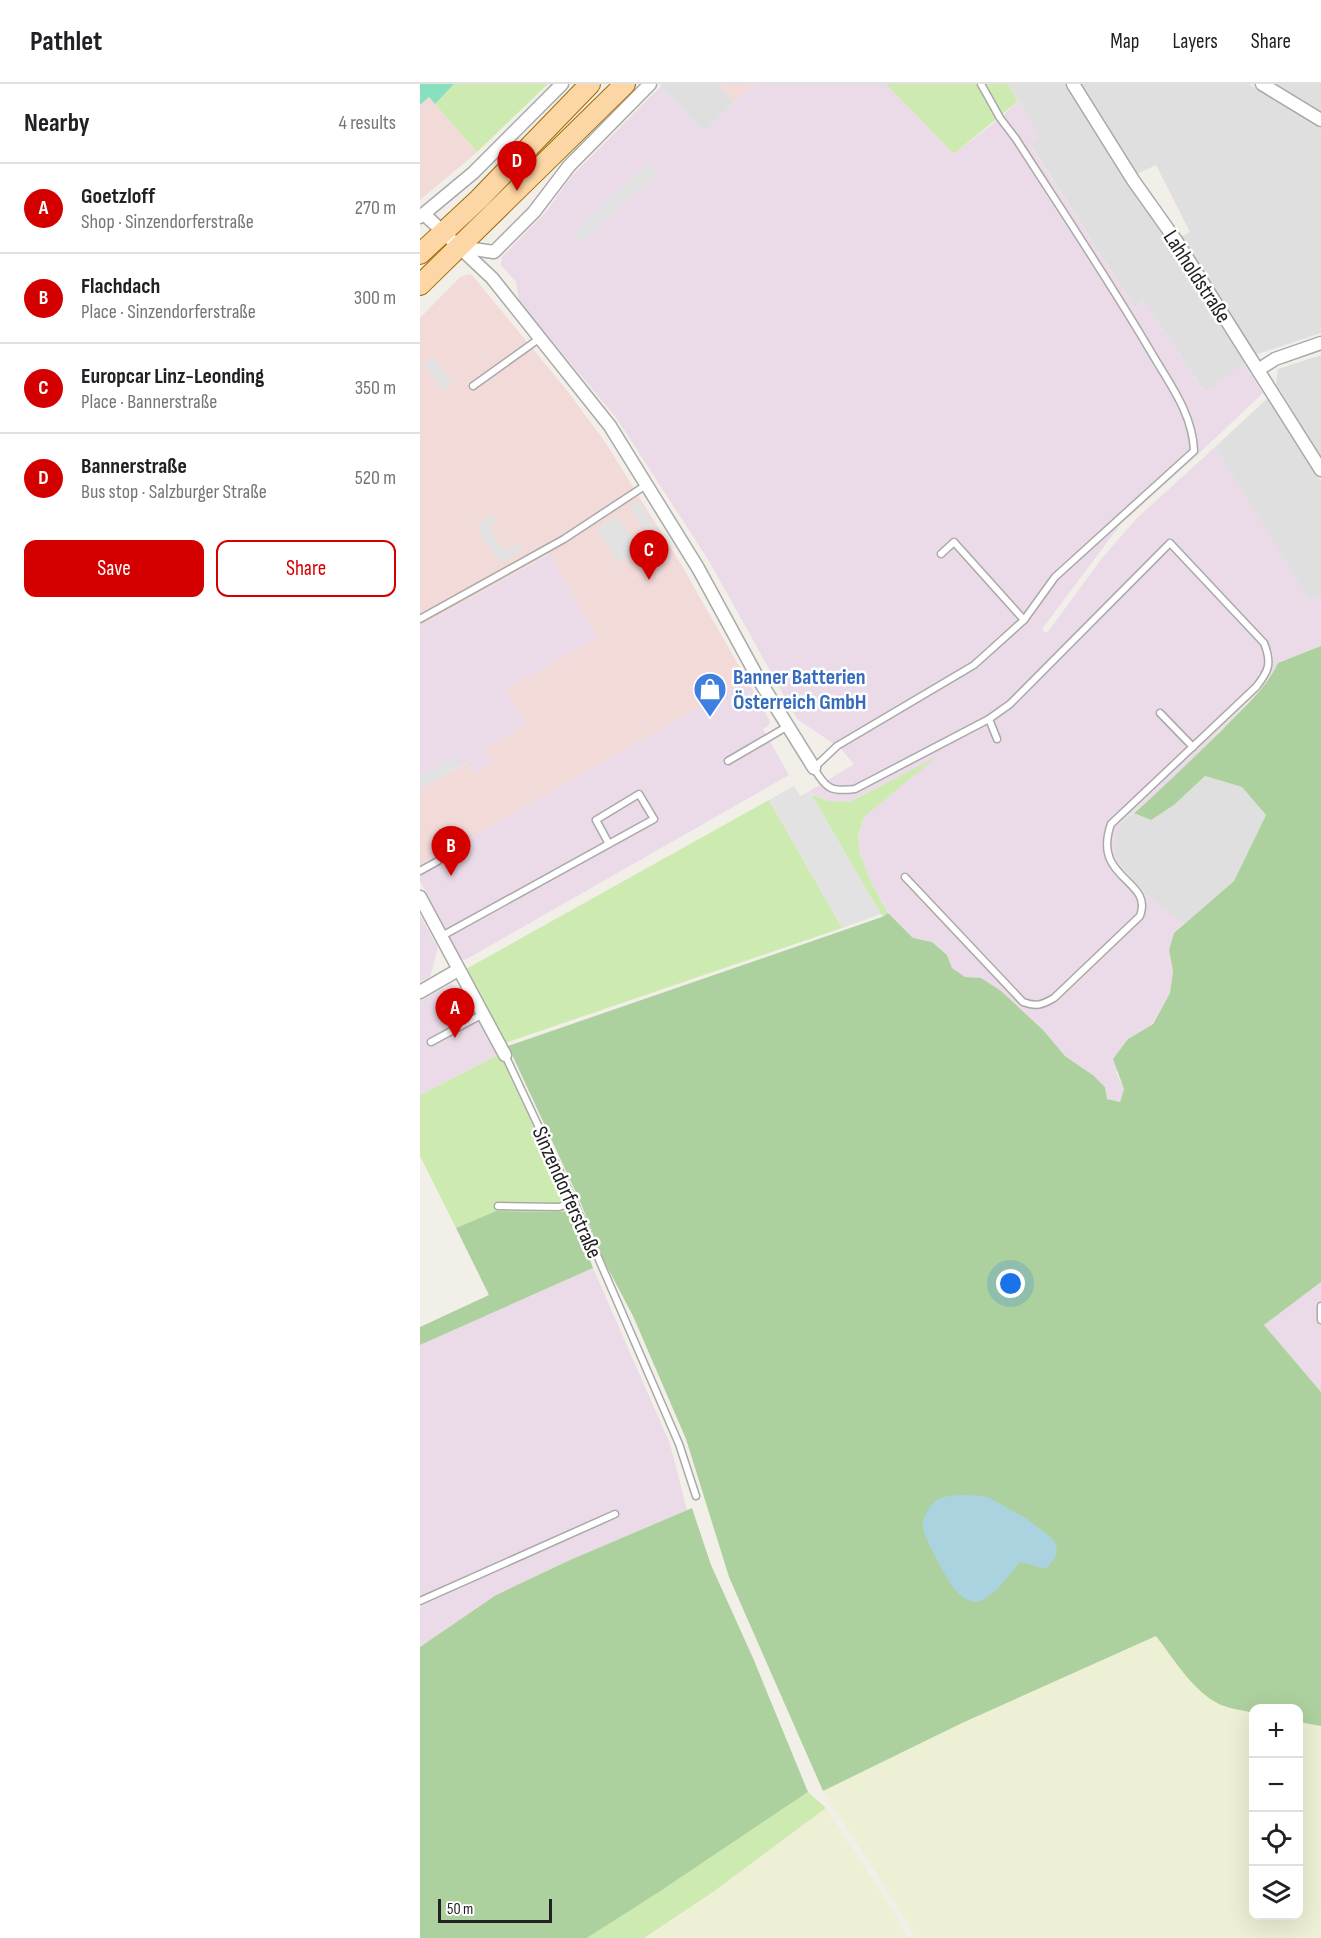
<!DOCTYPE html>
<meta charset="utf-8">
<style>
:root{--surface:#fff;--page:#f2f2f2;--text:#202124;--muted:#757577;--line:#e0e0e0;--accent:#d40000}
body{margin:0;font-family:"Sofia Sans Condensed",sans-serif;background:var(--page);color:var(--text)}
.controls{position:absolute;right:18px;bottom:18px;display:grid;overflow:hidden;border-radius:12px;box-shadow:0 6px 24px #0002}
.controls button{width:54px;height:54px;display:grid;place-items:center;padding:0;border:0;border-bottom:2px solid var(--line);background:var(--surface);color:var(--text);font:30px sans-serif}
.scale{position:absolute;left:18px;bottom:15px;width:114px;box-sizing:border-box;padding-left:6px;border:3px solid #222;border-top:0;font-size:16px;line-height:21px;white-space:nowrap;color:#222;-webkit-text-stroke:4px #fff;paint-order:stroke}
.you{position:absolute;left:591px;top:1200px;width:21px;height:21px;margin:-15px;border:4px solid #fff;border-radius:50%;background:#1a73e8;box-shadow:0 0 0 9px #1a73e833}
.badge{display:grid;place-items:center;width:39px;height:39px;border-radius:50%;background:var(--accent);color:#fff;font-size:20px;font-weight:700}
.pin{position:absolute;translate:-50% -50px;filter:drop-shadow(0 2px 3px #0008)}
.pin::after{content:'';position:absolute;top:32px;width:21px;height:18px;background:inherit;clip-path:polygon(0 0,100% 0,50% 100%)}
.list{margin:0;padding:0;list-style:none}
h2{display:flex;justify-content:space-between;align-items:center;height:78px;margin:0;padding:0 24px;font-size:26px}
h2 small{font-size:20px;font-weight:400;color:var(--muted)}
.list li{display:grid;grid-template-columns:39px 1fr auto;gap:18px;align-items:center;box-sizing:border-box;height:90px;padding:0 24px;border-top:2px solid var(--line)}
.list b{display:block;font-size:22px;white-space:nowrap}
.list p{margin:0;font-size:20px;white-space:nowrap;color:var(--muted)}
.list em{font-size:20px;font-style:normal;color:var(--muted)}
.actions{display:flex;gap:12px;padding:18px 24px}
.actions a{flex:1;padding:14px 0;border:2px solid var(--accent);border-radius:12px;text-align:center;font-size:21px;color:var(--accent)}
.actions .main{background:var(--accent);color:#fff}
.icon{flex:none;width:33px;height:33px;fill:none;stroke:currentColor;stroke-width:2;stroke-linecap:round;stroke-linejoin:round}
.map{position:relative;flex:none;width:901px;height:1854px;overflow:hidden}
header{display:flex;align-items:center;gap:36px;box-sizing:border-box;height:84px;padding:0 30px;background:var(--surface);border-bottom:2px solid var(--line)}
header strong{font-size:28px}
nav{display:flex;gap:33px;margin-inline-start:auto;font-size:21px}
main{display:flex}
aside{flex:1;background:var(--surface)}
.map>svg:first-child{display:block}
.residential{fill:#e0dfdf}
.commercial{fill:#f2dad9}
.industrial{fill:#ebdbe8}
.farmland{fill:#eef0d5}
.grass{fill:#cdebb0}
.forest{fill:#add19e}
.pitch{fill:#88e0be}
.parking{fill:#e2e2e2}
.water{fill:#aad3df}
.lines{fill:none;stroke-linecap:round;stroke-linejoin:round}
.lane-casing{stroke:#a9a9a9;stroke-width:9}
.street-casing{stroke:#a9a9a9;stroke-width:15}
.primary-casing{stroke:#a06b00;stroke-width:22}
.lane{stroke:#fff;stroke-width:6}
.street{stroke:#fff;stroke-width:12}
.primary{stroke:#fcd6a4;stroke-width:20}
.labels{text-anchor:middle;stroke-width:5;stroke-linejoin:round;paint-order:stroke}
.street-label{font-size:22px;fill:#222;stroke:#fff}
.shop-label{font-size:22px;font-weight:bold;fill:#366cbe;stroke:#fff;text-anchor:start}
</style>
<header>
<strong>Pathlet</strong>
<nav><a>Map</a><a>Layers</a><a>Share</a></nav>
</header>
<main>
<aside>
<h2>Nearby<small>4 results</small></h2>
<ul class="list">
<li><span class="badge">A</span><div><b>Goetzloff</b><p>Shop · Sinzendorferstraße</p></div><em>270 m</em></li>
<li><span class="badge">B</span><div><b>Flachdach</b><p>Place · Sinzendorferstraße</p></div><em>300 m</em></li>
<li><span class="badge">C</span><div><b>Europcar Linz-Leonding</b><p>Place · Bannerstraße</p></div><em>350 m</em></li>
<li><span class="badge">D</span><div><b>Bannerstraße</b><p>Bus stop · Salzburger Straße</p></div><em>520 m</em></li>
</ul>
<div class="actions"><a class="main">Save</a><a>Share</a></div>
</aside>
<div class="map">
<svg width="901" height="1854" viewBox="0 0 901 1854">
<rect width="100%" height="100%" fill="#f2efe9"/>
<g class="residential">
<polygon points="242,0 297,0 315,18 284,48 240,3"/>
<polygon points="588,0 649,0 824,273 825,280 785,309 724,216 715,224 610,60 619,51"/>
<polygon points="658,0 829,0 901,45 901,249 835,271 760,153 770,148 736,81 715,91"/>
<polygon points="852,0 901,0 901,30"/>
<polygon points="901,271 901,374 856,300 858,285"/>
<polygon points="849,313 901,397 901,511 889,516 795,363"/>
<polygon points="785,692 822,703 846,731 814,797 764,840 735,819 702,784 696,772 696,748 702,738 714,729 732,735 754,721"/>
</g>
<g class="commercial">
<polygon points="297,0 334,0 315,18"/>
<polygon points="9,13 57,68 0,116 0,21"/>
<polygon points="49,190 52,191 149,309 187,361 262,482 327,596 41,759 39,757 0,780 0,705 48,679 73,679 65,665 129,470 0,543 0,234 40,193"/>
</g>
<g class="industrial">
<polygon points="334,0 466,0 534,70 580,34 598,17 620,51 610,61 715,224 724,216 784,308 825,280 843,309 771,377 701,440 622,545 626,549 630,545 682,474 717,434 795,363 889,515 901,511 901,562 858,579 851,594 818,629 747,700 702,738 696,748 696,772 702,784 735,819 764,840 754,849 749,866 753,887 750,909 732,940 708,955 696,988 704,1005 700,1018 687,1015 685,1003 674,992 645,972 624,947 561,894 545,893 532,884 527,871 512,858 493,854 471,833 452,800 440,770 438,751 444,733 515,674 430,718 408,717 388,708 434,680 420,664 377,635 289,477 197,335 99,217 96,198 81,181 82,173 126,128 150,94 240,3 284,48"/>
<polygon points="130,470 177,554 86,605 106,641 65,664 73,679 54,690 47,679 0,705 0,543"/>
<polygon points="327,596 350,637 349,641 343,645 369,691 45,876 41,875 0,797 0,780 40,757 41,759"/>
<polygon points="0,831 18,864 10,893 0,898"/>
<polygon points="31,900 42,904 80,970 0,1011 0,917"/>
<polygon points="173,1184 250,1360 267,1426 150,1476 76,1511 0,1563 0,1261"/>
<polygon points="901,1198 901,1308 844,1241"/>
</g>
<g class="farmland">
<polygon points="736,1552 775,1601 803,1621 833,1629 834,1832 878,1832 879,1638 901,1642 901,1854 495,1854 478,1823 403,1707 542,1639"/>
<polygon points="406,1724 474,1828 487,1854 224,1854 293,1808"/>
</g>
<g class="grass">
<polygon points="34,0 128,0 57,68 15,20"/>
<polygon points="466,0 588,0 598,17 534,70"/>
<polygon points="518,672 444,733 438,751 440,770 452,800 468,829 462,832 391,710 408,717 430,718"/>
<polygon points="349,716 422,844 85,959 46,885"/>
<polygon points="80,970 153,1128 76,1127 36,1144 0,1072 0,1011"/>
<polygon points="388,1708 406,1724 293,1808 224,1854 167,1854 239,1808"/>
</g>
<g class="forest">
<path d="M901,562V1198L844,1241L901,1308V1642L879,1638L878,1624H834L833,1629C823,1626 811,1625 801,1621C773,1608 754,1575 736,1552L542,1639L403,1707L309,1493L266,1355L213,1232L184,1177L159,1115L88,962L462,833L468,829L493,854L512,858L527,871L532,884L545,893L561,894L581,907L624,947L645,972L674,992L685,1003L687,1015L700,1018L704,1005L693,975L708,955L733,940L750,909L753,887L749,866L754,849L814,797L846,731L822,703L785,692L754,721L731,736L714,729C745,702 773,674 802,646C822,625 846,605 858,579Z"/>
<polygon points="76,1127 153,1128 173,1184 0,1261 0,1243 69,1211 36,1144"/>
<polygon points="272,1424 291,1481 333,1574 388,1708 239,1808 167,1854 0,1854 0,1563 76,1511 150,1476"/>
</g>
<polygon class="pitch" points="0,0 34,0 15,20 9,13 0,21"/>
<g class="parking">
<polygon points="229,77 240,89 219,108 217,106 161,159 152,150"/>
<polygon points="13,273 33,299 23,307 3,280"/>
<polygon points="219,417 243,455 234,461 210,423"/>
<polygon points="71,430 77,435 71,442 71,446 82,464 90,465 99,459 101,468 81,479 60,449 58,440"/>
<polygon points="197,432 219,466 199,479 177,445"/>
<polygon points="35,673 40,682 12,698 0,702 0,692"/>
<polygon points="374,702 380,712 388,708 391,710 461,830 422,844 349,716"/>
</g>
<path class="water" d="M549,1411L568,1413L607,1435L632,1454L637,1463L635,1474L627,1484C617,1484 610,1478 599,1479C590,1490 570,1518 555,1518C546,1517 537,1509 532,1502C526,1493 504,1454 503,1444C502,1433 511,1418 521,1414C529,1411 541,1411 549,1411Z"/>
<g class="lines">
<g class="lane-casing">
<g id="lane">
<path d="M561,0L580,34L596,55C641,125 688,195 731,268C749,299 773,330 774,367L635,493L604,536"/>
<polyline points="53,302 120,254"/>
<polyline points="0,535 144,455 226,401"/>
<polyline points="740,629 773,663"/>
<polyline points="569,635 577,655"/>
<polyline points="308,677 368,642"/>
<polyline points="0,787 18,777"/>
<path d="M485,793L603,918C616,923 622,921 634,914L720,832C734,795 671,796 691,740L836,603C849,587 852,579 844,559L750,459L590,620L569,635L435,705C411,708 406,705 394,684L417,662L554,581L604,536L534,458L521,470"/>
<polyline points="22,852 234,735 219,710 176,736 189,760"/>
<polyline points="11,958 63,930"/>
<polyline points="85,971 154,1118 259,1360 276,1412"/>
<polyline points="78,1122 139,1123 154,1118"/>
<polyline points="901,1222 901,1236"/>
<polyline points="0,1517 195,1430"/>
</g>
</g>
<g class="street-casing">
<g id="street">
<polyline points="653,0 713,96 757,158 901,386"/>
<polyline points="842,0 901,36"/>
<polyline points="4,130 72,194 190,342 278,484 339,596 394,684"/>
<polyline points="0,133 53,89 142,0"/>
<polyline points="39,163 74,168 114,128 149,82 230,0"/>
<polyline points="838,286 855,275 901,259"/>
<polyline points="0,813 85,971"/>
<polyline points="0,908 38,886"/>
</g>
</g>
<g class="primary-casing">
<g id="primary">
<polyline points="0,170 59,115 170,0"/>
<polyline points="0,201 205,0"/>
</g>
</g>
<use href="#lane" class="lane"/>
<use href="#street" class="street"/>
<use href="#primary" class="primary"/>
</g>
<defs>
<g id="shop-pin" transform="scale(1.725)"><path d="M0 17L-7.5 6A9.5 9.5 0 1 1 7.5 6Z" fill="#3f7fe0" stroke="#fff"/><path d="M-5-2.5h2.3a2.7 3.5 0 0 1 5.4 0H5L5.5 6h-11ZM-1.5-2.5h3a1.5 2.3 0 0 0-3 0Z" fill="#fff"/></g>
</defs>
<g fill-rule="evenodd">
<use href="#shop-pin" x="290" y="605"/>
</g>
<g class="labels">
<g class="street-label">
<text transform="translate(778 192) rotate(57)" y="8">Lahholdstraße</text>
<text transform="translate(148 1108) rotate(66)" y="8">Sinzendorferstraße</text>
</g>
<g class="shop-label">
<text x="313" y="600">Banner Batterien<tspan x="313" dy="25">Österreich GmbH</tspan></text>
</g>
</g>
</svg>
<div class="controls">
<button>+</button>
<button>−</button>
<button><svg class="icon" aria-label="locate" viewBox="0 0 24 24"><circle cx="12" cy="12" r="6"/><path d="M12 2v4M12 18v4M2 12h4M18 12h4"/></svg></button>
<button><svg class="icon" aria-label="layers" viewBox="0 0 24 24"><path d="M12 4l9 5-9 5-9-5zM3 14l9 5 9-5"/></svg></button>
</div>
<div class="scale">50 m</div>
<div class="you"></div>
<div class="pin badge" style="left:35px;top:954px">A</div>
<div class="pin badge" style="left:31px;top:792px">B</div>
<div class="pin badge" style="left:229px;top:496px">C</div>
<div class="pin badge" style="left:97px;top:107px">D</div>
</div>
</main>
